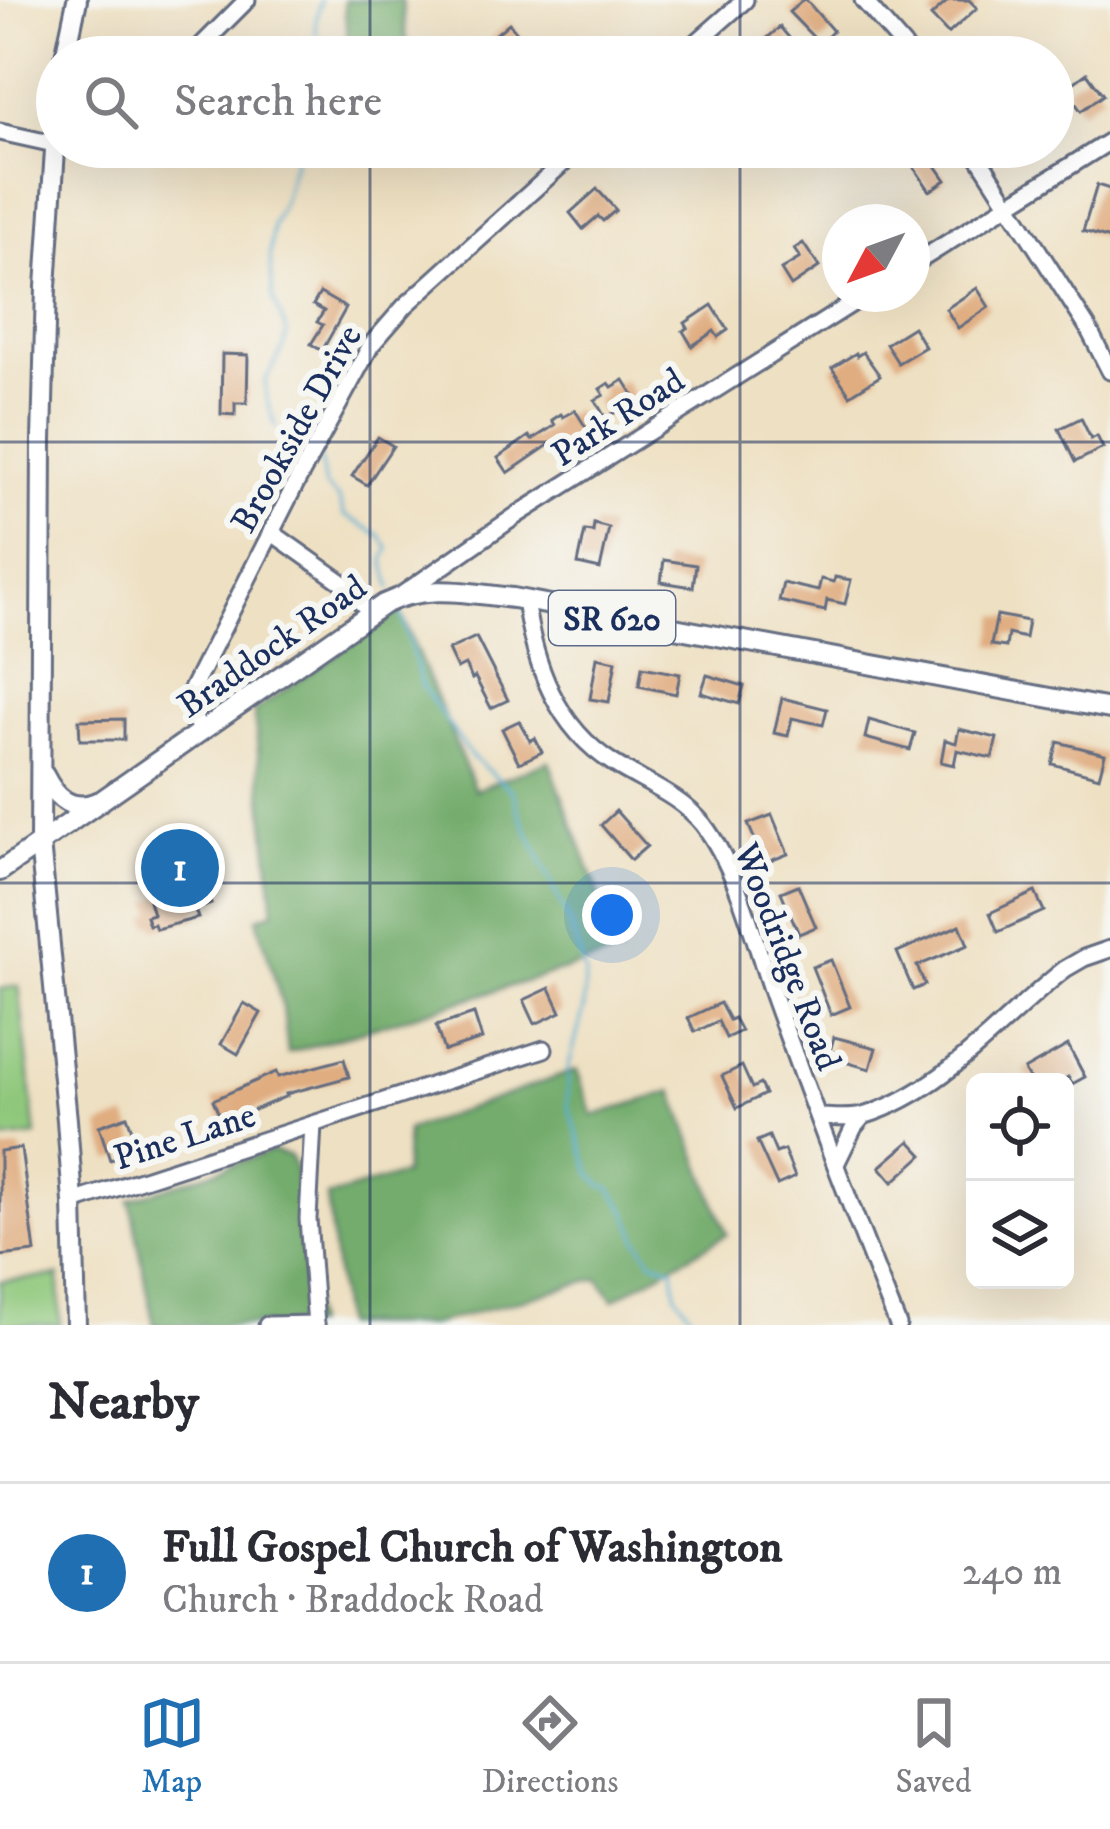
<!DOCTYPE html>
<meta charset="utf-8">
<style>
:root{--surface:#fff;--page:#f2f2f3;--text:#2b2b33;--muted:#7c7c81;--line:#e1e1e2;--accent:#1f6fb2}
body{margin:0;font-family:"IM FELL DW Pica",serif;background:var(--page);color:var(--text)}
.controls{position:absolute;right:36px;bottom:36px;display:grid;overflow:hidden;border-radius:18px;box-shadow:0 12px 48px #0002}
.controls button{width:108px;height:108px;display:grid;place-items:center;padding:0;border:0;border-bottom:3px solid var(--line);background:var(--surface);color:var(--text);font:60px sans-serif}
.compass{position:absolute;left:822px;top:204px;width:108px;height:108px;border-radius:50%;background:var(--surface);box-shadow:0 12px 48px #0002;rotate:229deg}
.you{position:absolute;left:612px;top:915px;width:42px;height:42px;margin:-30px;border:9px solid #fff;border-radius:50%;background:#1a73e8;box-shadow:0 0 0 18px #1a73e833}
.badge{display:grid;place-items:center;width:78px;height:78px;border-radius:50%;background:var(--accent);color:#fff;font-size:39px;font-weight:700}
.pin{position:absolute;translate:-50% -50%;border:6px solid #fff;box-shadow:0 3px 12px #0006}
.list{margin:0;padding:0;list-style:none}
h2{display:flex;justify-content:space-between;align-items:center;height:156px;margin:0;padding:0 48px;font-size:51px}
h2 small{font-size:39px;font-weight:400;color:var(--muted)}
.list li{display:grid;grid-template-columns:78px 1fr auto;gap:36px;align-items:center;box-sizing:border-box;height:180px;padding:0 48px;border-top:3px solid var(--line)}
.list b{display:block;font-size:45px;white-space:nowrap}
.list p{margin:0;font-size:39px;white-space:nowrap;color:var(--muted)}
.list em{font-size:39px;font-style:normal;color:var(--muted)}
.icon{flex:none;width:66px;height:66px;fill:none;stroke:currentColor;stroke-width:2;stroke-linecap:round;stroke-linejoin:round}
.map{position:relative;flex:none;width:1110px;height:1325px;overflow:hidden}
.search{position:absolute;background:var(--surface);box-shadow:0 12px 48px #0002;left:36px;right:36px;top:36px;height:132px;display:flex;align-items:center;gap:30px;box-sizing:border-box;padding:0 42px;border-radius:66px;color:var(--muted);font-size:45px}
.sheet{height:336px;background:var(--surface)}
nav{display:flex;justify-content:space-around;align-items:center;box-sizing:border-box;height:168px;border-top:3px solid var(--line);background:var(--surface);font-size:33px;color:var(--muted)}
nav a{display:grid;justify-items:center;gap:6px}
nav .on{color:var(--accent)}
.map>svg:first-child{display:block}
.green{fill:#8fc87c;stroke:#557c6d;stroke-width:3}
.forest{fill:#73ac6c;stroke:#476e65;stroke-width:3}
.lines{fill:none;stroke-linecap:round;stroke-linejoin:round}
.stream{stroke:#54add2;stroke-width:3}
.building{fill:#e0ad81}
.minor-casing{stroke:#656d81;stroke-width:21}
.major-casing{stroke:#656d81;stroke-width:24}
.minor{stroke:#fff;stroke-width:15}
.major{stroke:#fff;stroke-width:18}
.grid{fill:none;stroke:#1b2f5e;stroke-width:3;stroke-opacity:0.55}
.labels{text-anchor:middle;stroke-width:12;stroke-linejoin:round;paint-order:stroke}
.shield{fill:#f6f6f2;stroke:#5d6b8a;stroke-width:3}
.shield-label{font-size:33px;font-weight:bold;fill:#1b2f5e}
.street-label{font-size:36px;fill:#1b2f5e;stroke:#f6f6f2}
</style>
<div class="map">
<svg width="1110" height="1325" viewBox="0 0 1110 1325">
<rect width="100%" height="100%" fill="#f6f6f2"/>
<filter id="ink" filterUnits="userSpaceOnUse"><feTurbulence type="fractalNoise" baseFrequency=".00833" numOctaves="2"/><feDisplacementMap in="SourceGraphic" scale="24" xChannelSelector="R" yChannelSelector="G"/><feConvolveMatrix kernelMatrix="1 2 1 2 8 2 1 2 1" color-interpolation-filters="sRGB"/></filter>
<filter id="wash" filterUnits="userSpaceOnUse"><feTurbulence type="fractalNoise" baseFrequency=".004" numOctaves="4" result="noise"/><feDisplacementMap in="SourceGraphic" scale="48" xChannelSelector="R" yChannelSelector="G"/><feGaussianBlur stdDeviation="2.7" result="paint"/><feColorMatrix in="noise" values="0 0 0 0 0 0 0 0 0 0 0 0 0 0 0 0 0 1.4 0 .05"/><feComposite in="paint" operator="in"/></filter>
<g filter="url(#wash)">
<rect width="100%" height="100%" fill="#eee0c2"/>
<g class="green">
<polygon points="19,986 36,1136 0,1140 0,989"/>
<polygon points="59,1276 60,1325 0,1325 0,1281"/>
</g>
<g class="forest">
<polygon points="344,0 402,0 408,57 344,57 348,47"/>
<polygon points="400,611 475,790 549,761 621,953 288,1053 283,1008 257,918 274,911 254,711"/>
<polygon points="577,1070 593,1116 673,1091 727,1234 613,1300 598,1278 431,1325 342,1325 327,1197 404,1174 407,1130"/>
<polygon points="271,1151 290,1156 295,1167 313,1325 154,1325 130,1200"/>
</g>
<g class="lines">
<g class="stream">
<polyline points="317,57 316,20 320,0"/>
<polyline points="276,428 267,400 265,381 284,347 287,333 273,298 270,254 273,225 284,199 298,147"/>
<polyline points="320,459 325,486 339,499 344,515 380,535 389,549 384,560 391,588"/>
<polyline points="401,613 422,686 470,755 513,792 519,812 572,928 585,973 584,1009 568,1069 568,1105 591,1174 601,1185 610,1188 626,1210 639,1241 652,1261 673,1268 676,1294 698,1325"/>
</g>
</g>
<g id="blocks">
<g class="building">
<polygon points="803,0 806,0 833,31 820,44 789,12"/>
<polygon points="949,0 969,0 977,8 948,34 931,16"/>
<polygon points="509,23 532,50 524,57 520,57 513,49 504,57 491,57 482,46"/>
<polygon points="780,27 797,47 785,57 746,57"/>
<polygon points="1087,73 1103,95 1081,111 1065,89"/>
<polygon points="900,147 923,147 946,180 930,191"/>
<polygon points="1097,185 1110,189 1110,239 1083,231"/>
<polygon points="597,189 616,210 603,221 598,216 583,229 570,213"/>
<polygon points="803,243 819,267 791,286 781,270 800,258 794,249"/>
<polygon points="977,288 989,307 958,328 946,309"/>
<polygon points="320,293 346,308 322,351 311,344 323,325 317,322 324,311 313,305"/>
<polygon points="712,305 728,330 718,337 714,331 692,346 683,331 688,328 685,323"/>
<polygon points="913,327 925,347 898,363 886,344"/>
<polygon points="863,352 880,376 850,395 832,368 856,353 857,356"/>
<polygon points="222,354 248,355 247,403 235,403 235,415 221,414"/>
<polygon points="624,380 638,402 605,417 595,400 604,395 600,389 609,383 612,387"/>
<polygon points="575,410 590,434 558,449 553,442 508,473 498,458 529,436 532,440 555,425 552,420 561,414 563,417"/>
<polygon points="1081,418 1091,439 1097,436 1103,448 1075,462 1059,429"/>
<polygon points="378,437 393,446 367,485 352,476"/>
<polygon points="594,524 609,528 600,569 578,564 585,531 593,532"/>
<polygon points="664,560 696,565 693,587 661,582"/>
<polygon points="835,577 851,580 845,604 827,600 825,611 779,601 783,583 818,591 821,579 834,582"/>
<polygon points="997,615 1028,621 1025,638 1008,634 1006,647 991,645"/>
<polygon points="476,637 508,700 491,708 475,677 472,679 465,665 457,669 448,650"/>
<polygon points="597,657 616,661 609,702 590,699"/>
<polygon points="642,667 680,674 676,694 639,686"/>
<polygon points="707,675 744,686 739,704 701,693"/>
<polygon points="782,698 827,709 823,725 792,718 788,736 774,733"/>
<polygon points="124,719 124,740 80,740 79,720"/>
<polygon points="869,720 915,733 910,750 865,738"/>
<polygon points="519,721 530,741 535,738 542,752 519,763 502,729"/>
<polygon points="959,729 997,738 992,758 957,750 954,765 941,762 945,740 956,743"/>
<polygon points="1058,742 1105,754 1099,777 1052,764"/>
<polygon points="616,811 647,846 631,860 601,825"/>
<polygon points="772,815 788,854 765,863 748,824"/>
<polygon points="191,840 211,904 195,910 198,918 156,929 154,924 149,925 146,916 153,914 149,901 175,892 162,847"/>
<polygon points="798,885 816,927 799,934 781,892"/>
<polygon points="1035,892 1044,911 998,932 990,913"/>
<polygon points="960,925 968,945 917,966 925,985 913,990 897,952"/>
<polygon points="831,960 850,1007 831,1015 812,967"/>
<polygon points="550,988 561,1012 535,1024 524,1000"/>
<polygon points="244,1003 261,1013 238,1054 221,1044"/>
<polygon points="720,1003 729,1020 734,1018 741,1031 726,1038 718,1021 695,1032 688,1018"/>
<polygon points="474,1014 482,1039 444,1051 436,1026"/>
<polygon points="834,1037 876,1048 870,1069 841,1061 843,1054 830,1051"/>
<polygon points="1068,1045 1085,1077 1072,1084 1068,1077 1059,1082 1031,1082 1024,1070"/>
<polygon points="344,1059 349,1077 286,1094 287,1096 223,1123 213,1100 276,1072 278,1077"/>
<polygon points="742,1066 752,1088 760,1084 765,1094 737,1108 722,1076"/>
<polygon points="127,1116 139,1150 110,1160 99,1126"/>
<polygon points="769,1136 776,1153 784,1150 795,1177 777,1185 757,1141"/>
<polygon points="910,1141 923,1155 893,1182 880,1167"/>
<polygon points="21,1148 35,1252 0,1256 0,1151"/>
</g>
</g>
</g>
<g filter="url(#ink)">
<use href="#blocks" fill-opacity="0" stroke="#656d81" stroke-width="3"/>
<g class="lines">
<g class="minor-casing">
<g id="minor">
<polyline points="863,0 913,57"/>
<polyline points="190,57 247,0"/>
<polyline points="680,57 745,0"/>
<polyline points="0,132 54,144"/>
<polyline points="972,147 1088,328 1110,371"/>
<polyline points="912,265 1110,141"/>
<polyline points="271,532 343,583 371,613"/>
<polyline points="403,594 517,515 867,294"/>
<path d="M525,600C534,664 556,727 613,763C644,783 679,795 703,824C739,871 755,945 775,1001C814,1110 855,1218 898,1325"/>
<polyline points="202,732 190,712 189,695 295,485 371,345 405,306 581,147"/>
<path d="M818,1117C834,1117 851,1120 866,1115C946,1090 1001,1019 1065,969L1084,958L1110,949"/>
<polyline points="313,1124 308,1219 316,1325"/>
<polyline points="836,1164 854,1127 863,1116"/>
<polyline points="73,1202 544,1049"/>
<polyline points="267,1325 316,1324"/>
</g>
</g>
<g class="major-casing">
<g id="major">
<polyline points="65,57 77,0"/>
<polyline points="57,119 46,287 42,440 40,843 67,1120 73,1202 76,1325"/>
<path d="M44,775C55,797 71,813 97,802"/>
<path d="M0,871L384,604C426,583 468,593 513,598L1110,709"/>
</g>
</g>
<use href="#minor" class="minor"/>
<use href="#major" class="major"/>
</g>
</g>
<path class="grid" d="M370,0V57M740,0V57M370,147V1325M740,147V1325M0,442H1110M0,883H1110"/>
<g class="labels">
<rect class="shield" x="549" y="591" width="126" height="54" rx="9"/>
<g class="shield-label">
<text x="612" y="630">SR 620</text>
</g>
<g class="street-label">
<text transform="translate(617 416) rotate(-33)" y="13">Park Road</text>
<text transform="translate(295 428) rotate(-61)" y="13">Brookside Drive</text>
<text transform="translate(271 645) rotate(-35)" y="13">Braddock Road</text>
<text transform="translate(789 956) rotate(69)" y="13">Woodridge Road</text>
<text transform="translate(184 1135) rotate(-18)" y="13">Pine Lane</text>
</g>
</g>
</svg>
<div class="controls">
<button><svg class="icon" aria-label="locate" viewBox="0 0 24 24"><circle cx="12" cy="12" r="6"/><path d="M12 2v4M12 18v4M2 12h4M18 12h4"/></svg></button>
<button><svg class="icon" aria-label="layers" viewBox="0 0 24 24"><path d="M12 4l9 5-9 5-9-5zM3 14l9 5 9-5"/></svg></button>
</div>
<svg class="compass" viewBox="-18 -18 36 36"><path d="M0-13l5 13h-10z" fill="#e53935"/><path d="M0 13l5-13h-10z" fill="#7c7c81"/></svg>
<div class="you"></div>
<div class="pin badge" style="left:180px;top:868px">1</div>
<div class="search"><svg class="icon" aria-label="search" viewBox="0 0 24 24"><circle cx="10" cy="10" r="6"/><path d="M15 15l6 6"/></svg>Search here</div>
</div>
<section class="sheet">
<h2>Nearby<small></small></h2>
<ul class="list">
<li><span class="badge">1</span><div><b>Full Gospel Church of Washington</b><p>Church · Braddock Road</p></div><em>240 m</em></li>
</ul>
</section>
<nav>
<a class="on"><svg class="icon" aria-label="map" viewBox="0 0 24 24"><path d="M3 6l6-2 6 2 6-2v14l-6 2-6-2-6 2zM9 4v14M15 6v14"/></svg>Map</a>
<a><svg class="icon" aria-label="directions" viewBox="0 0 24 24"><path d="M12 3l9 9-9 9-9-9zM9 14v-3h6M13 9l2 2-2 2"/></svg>Directions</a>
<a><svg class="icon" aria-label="saved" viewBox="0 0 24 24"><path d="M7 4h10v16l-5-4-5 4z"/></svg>Saved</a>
</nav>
